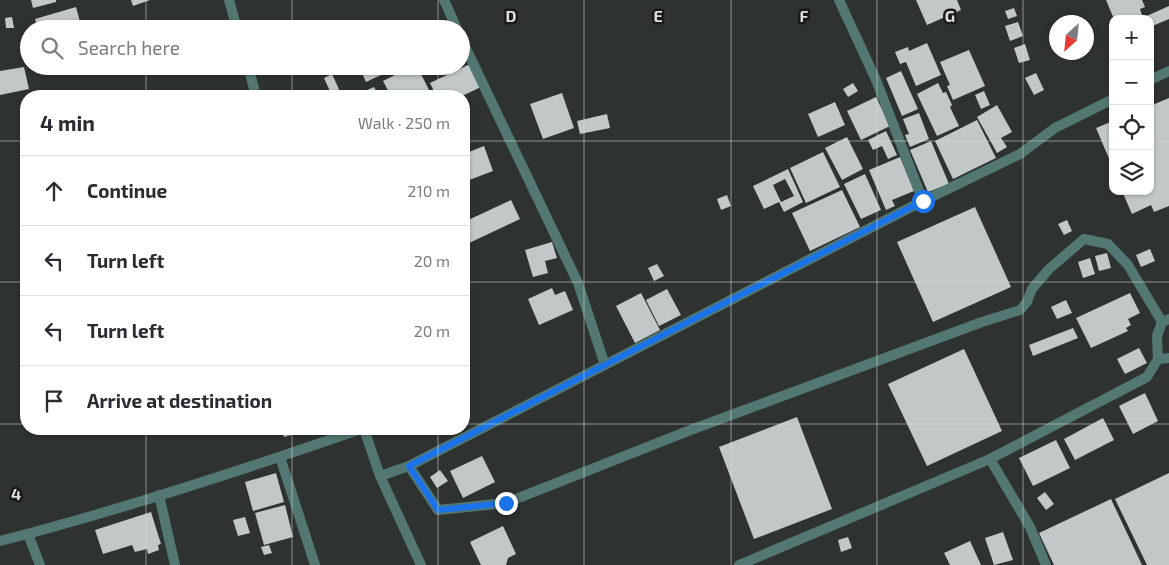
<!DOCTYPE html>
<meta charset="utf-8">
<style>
:root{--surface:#fff;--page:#f2f2f3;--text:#2b2b33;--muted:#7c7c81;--line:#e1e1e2}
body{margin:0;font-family:"Exo 2",sans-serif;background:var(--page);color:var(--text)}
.controls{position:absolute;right:15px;top:15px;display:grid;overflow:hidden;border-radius:10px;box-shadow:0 1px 4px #0004}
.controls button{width:45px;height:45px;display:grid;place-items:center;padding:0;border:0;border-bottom:1px solid var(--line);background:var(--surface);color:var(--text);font:25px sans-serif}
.compass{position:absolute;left:1049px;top:15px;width:45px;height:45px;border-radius:50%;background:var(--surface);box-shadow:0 1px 4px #0004;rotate:207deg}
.stop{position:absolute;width:15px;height:15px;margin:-11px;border:4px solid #1a73e8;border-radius:50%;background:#fff}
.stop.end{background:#1a73e8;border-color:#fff;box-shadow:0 1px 5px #0008}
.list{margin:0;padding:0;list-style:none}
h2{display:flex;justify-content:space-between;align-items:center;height:65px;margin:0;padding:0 20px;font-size:21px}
h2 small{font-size:16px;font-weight:400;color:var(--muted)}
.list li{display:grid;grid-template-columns:32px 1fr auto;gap:15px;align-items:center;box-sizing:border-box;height:70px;padding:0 20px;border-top:1px solid var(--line)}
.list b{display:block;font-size:19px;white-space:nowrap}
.list em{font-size:16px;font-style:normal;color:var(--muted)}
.icon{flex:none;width:28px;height:28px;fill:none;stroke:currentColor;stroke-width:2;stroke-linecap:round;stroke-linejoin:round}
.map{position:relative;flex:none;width:1169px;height:565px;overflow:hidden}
.search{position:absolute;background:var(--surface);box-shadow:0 1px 4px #0004;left:20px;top:20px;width:450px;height:55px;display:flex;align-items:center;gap:12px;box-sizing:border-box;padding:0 18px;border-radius:28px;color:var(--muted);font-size:19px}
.panel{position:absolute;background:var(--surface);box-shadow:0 1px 4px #0004;left:20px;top:90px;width:450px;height:345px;border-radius:20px}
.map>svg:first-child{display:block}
.building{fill:#c1c8c7;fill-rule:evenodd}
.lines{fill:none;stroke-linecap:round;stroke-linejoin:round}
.lane{stroke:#537772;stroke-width:10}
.street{stroke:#537772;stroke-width:10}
.route{stroke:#1a73e8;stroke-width:6}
.grid{fill:none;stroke:#dadedd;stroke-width:1;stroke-opacity:0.55}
.grid-label{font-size:16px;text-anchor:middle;font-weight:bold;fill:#dadedd;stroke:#181a19;stroke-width:5;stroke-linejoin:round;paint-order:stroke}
</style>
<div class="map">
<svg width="1169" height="565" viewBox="0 0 1169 565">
<rect width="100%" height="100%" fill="#2e3332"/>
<g class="building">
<polygon points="31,0 56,0 56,2 33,8"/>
<polygon points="131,0 150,0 133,6"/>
<polygon points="916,0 957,0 961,10 927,25"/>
<polygon points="1106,0 1142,0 1145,7 1140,9 1142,15 1134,19 1128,19 1126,16 1114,19"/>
<polygon points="1169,6 1169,19 1150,27 1150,19 1140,19"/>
<polygon points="76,7 82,29 38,29 35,19"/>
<polygon points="1014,8 1017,16 1008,19 1005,11"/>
<polygon points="12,17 14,28 6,28 5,18"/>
<polygon points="1018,22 1023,36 1010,41 1005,26"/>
<polygon points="927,43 941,75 916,86 906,62 900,64 895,52 908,47 909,51"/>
<polygon points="1025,44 1030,60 1019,63 1014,48"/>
<polygon points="969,50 985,86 953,100 947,86 950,85 940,62"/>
<polygon points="470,64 481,87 462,96 436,96 430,83"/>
<polygon points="359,66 400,66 366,82"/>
<polygon points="413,66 417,66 432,96 391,96 383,81"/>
<polygon points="24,67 29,89 0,95 0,71"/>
<polygon points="901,71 918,109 902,116 886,78"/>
<polygon points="1036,73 1044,90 1034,95 1025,78"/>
<polygon points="332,74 342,96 332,96 324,78"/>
<polygon points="853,83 858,91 848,97 843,89"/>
<polygon points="938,83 943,93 946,92 952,105 950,107 959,126 937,136 917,94"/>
<polygon points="374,87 379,96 371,96 367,90"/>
<polygon points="984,91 990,105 981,109 975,95"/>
<polygon points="562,93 574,128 543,139 530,104"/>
<polygon points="876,97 890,126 861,140 847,111"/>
<polygon points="1169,98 1169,206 1154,212 1151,205 1132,214 1122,191 1150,191 1150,106"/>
<polygon points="835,102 845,125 818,137 808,114"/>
<polygon points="997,105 1012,132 1001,138 1007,147 997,153 977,117"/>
<polygon points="919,113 929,139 910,147 905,135 909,134 903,119"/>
<polygon points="607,114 610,128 580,134 577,121"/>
<polygon points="977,120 996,158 953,179 935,141"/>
<polygon points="1113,121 1113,168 1096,128"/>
<polygon points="886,131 897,155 888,159 882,146 873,150 868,140"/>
<polygon points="847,137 863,169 842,180 825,148"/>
<polygon points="931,141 949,184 928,192 910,150"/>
<polygon points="484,146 493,171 464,182 464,154"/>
<polygon points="823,152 840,187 806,203 790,168"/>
<polygon points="900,157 914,191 892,200 895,206 886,210 869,170"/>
<path d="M788,169L803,202L784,212L779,202L764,209L753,186ZM785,179L794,196L781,202L773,185Z"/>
<polygon points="865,174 881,210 861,219 844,184"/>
<polygon points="842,190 860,227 810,251 792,213"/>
<polygon points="727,195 731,206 721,210 717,199"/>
<polygon points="511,200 520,219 469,243 464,233 464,222"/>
<polygon points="975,207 1011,287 933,322 897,242"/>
<polygon points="1067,220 1072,231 1064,235 1058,224"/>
<polygon points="552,242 557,258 545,261 548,273 533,277 525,250"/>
<polygon points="1150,249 1155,261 1141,267 1136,255"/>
<polygon points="1107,253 1111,268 1099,271 1095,256"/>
<polygon points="1090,258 1095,274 1083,278 1078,262"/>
<polygon points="657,264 664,276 654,281 648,268"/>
<polygon points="552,288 555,295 565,291 573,310 539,325 528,299"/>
<polygon points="667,289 681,315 659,326 646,300"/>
<polygon points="641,293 660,330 635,343 616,306"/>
<polygon points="1130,293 1140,313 1128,319 1131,325 1126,328 1128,331 1091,348 1076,318"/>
<polygon points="1066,300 1072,313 1057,319 1051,307"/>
<polygon points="1073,328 1078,338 1033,356 1029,345"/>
<polygon points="1139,348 1147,363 1125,374 1117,359"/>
<polygon points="964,349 1002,431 927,466 888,384"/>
<polygon points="1145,393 1158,421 1133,434 1119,406"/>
<polygon points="797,417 832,509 754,539 719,447"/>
<polygon points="1103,418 1114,440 1075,460 1064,439"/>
<polygon points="281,429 314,429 284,437"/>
<polygon points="1056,440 1070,468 1033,486 1019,458"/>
<polygon points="482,456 495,482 463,498 450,471"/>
<polygon points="440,470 448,481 437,488 430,477"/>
<polygon points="276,473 284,502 253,511 245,482"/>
<polygon points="1169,473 1169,565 1147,565 1115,499"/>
<polygon points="1045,492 1054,504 1046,510 1037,498"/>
<polygon points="1111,499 1142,565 1054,565 1039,533"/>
<polygon points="285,505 293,537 264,545 255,513"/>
<polygon points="151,512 161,544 158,545 159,550 148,554 147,549 135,552 132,545 103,554 95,530"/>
<polygon points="245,517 250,533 238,536 233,520"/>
<polygon points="503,526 516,554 508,558 506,565 481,565 470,542"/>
<polygon points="1003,532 1013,560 994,565 985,538"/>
<polygon points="848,537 852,548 841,552 838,540"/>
<polygon points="970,541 981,565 950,565 944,553"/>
<polygon points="269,545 272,553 264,555 261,547"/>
</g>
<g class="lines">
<g class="lane">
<polyline points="409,466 438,510 506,503 688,431 982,322 1020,310 1027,302 1032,289 1049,269 1084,239 1108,244 1128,265 1162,322"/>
<polyline points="739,565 990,459 1030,527 1046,565"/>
</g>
<g class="street">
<polyline points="229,0 237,29"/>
<polyline points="444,0 457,29"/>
<polyline points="839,0 876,80 923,201"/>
<polyline points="461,38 578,283 605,365"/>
<polyline points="248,66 256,96"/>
<polyline points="1150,80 1169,71"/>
<polyline points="1158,359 1169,358"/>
<polyline points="364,429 380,476 421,565"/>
<polyline points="280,457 315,565"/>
<polyline points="990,459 1147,377 1158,359 1157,336 1162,322 1169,319"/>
<polyline points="380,476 409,466 915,205 1020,154 1055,128 1113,99"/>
<polyline points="159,495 175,565"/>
<polyline points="28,534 40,565"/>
<path d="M0,541C122,510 243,470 361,429"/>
</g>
</g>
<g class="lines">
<polyline class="route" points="506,503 438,510 409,466 923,201"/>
</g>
<path class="grid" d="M146,0V29M292,0V29M438,0V29M584,0V565M731,0V565M877,0V565M1023,0V565M146,66V96M292,66V96M438,66V96M0,141H26M464,141H1113M1150,141H1169M0,282H26M464,282H1169M0,424H26M464,424H1169M146,429V565M292,429V565M438,429V565"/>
<g class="grid-label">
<text x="511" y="22">D</text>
<text x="658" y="22">E</text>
<text x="804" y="22">F</text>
<text x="950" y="22">G</text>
<text x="16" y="500">4</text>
</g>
</svg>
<div class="controls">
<button>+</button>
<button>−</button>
<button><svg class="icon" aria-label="locate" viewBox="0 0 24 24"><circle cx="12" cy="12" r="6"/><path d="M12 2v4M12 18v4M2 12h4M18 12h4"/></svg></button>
<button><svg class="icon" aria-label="layers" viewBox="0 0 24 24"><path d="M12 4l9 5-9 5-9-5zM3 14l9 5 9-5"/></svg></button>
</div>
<svg class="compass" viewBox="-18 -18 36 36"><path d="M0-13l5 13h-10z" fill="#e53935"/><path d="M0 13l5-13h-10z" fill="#7c7c81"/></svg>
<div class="stop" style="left:923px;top:201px"></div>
<div class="stop end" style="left:506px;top:503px"></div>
<div class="search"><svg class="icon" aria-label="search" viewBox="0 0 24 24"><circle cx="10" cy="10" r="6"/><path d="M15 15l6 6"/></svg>Search here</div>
<section class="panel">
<h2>4 min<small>Walk · 250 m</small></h2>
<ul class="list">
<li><svg class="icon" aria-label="ahead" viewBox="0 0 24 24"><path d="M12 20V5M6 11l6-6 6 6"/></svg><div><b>Continue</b></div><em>210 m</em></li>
<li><svg class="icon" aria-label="left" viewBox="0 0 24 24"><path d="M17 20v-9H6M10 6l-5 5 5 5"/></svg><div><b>Turn left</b></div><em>20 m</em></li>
<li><svg class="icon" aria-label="left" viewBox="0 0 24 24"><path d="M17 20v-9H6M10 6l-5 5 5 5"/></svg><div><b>Turn left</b></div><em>20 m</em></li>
<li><svg class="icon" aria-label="arrive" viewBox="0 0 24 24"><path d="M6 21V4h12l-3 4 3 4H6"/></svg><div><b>Arrive at destination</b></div></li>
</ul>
</section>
</div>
